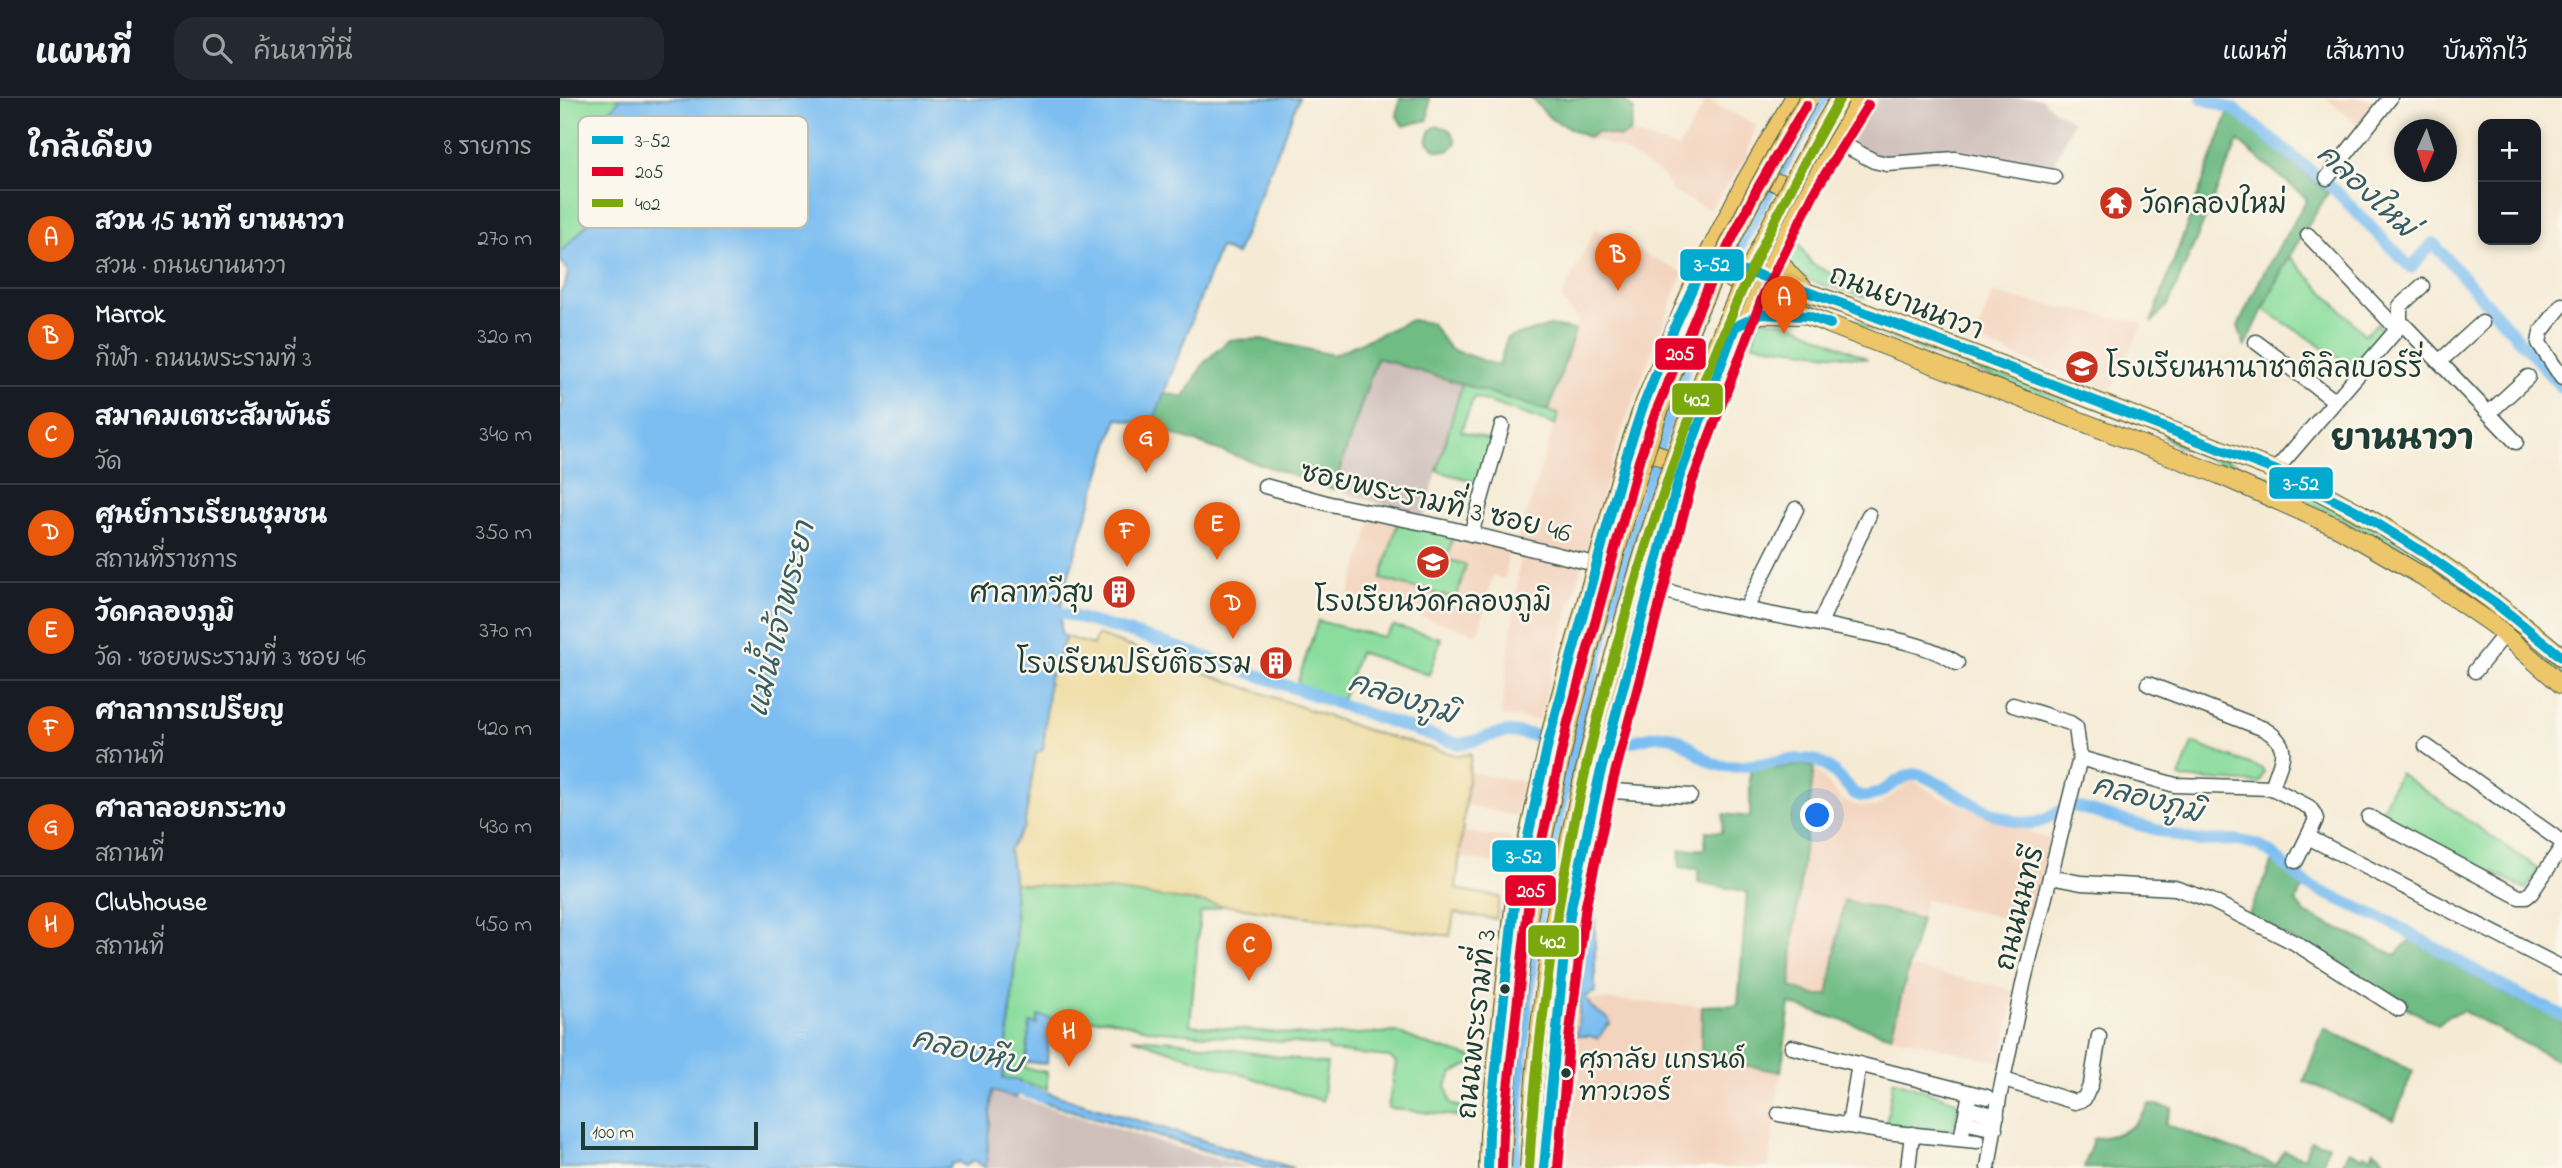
<!DOCTYPE html>
<html lang="th">
<meta charset="utf-8">
<style>
:root{--surface:#171b24;--page:#242831;--text:#f1f3f6;--muted:#9ea1a6;--line:#363941;--accent:#ea580c}
body{margin:0;font-family:"Indie Flower","Playpen Sans Thai",sans-serif;background:var(--page);color:var(--text)}
.controls{position:absolute;right:21px;top:21px;display:grid;overflow:hidden;border-radius:14px;box-shadow:0 4px 10px #0003}
.controls button{width:63px;height:63px;display:grid;place-items:center;padding:0;border:0;border-bottom:2px solid var(--line);background:var(--surface);color:var(--text);font:35px sans-serif}
.compass{position:absolute;left:1834px;top:21px;width:63px;height:63px;border-radius:50%;background:var(--surface);box-shadow:0 4px 10px #0003;rotate:183deg}
.scale{position:absolute;left:21px;bottom:18px;width:177px;box-sizing:border-box;padding-left:7px;border:4px solid #1f3d34;border-top:0;font-size:19px;line-height:24px;white-space:nowrap;color:#1f3d34;-webkit-text-stroke:5px #fbf7ec;paint-order:stroke}
.you{position:absolute;left:1258px;top:718px;width:24px;height:24px;margin:-18px;border:5px solid #fff;border-radius:50%;background:#1a73e8;box-shadow:0 0 0 10px #1a73e833}
.badge{display:grid;place-items:center;width:46px;height:46px;border-radius:50%;background:var(--accent);color:#fff;font-size:23px;font-weight:700}
.pin{position:absolute;translate:-50% -58px;filter:drop-shadow(0 2px 4px #0008)}
.pin::after{content:'';position:absolute;top:37px;width:24px;height:21px;background:inherit;clip-path:polygon(0 0,100% 0,50% 100%)}
.list{margin:0;padding:0;list-style:none}
h2{display:flex;justify-content:space-between;align-items:center;height:91px;margin:0;padding:0 28px;font-size:30px}
h2 small{font-size:23px;font-weight:400;color:var(--muted)}
.list li{display:grid;grid-template-columns:46px 1fr auto;gap:21px;align-items:center;box-sizing:border-box;height:98px;padding:0 28px;border-top:2px solid var(--line)}
.list b{display:block;font-size:26px;white-space:nowrap}
.list p{margin:0;font-size:23px;white-space:nowrap;color:var(--muted)}
.list em{font-size:23px;font-style:normal;color:var(--muted)}
.icon{flex:none;width:38px;height:38px;fill:none;stroke:currentColor;stroke-width:2;stroke-linecap:round;stroke-linejoin:round}
.map{position:relative;flex:none;width:2002px;height:1070px;overflow:hidden}
header{display:flex;align-items:center;gap:42px;box-sizing:border-box;height:98px;padding:0 35px;background:var(--surface);border-bottom:2px solid var(--line)}
header strong{font-size:33px}
nav{display:flex;gap:38px;margin-inline-start:auto;font-size:24px}
.search{width:490px;height:63px;background:var(--page);display:flex;align-items:center;gap:18px;box-sizing:border-box;padding:0 24px;border-radius:21px;color:var(--muted);font-size:26px}
main{display:flex}
aside{flex:1;background:var(--surface)}
.map>svg:first-child{display:block}
.built{fill:#f3d4bf}
.industrial{fill:#cfc0bb}
.green{fill:#8bdd9e;stroke:#558d69;stroke-width:2}
.forest{fill:#70bc85;stroke:#487c5c;stroke-width:2}
.sand{fill:#eeda9e;stroke:#868c69;stroke-width:2}
.water{fill:#7bbef1;stroke:#4d7e92;stroke-width:2}
.lines{fill:none;stroke-linecap:round;stroke-linejoin:round}
.canal{stroke:#7bbef1;stroke-width:12}
.minor-casing{stroke:#3f574c;stroke-width:17}
.major-casing{stroke:#3f574c;stroke-width:20}
.minor{stroke:#fff;stroke-width:14}
.major{stroke:#ecc669;stroke-width:18}
.major-bridge-casing{stroke:#3f574c;stroke-width:20;stroke-linecap:butt}
.major-bridge{stroke:#ecc669;stroke-width:18}
.bus-1-casing{stroke:#fbf7ec;stroke-width:16}
.bus-2-casing{stroke:#fbf7ec;stroke-width:16}
.bus-3-casing{stroke:#fbf7ec;stroke-width:16}
.bus-1{stroke:#00a9ce;stroke-width:10}
.bus-2{stroke:#e4002b;stroke-width:10}
.bus-3{stroke:#7aa80d;stroke-width:10}
.bus-dot{fill:#1f3d34;stroke:#fbf7ec;stroke-width:2.5}
.labels{text-anchor:middle;stroke-width:5;stroke-linejoin:round;paint-order:stroke}
.bus-label{font-size:26px;fill:#1f3d34;stroke:#fbf7ec;text-anchor:start}
.poi-label{font-size:28px;fill:#1f3d34;stroke:#fbf7ec;text-anchor:start}
.street-label{font-size:28px;fill:#1f3d34;stroke:#fbf7ec}
.water-label{font-size:30px;font-style:italic;fill:#365d63;stroke:#fbf7ec}
.district-label{font-size:35px;font-weight:bold;fill:#1f3d34;stroke:#fbf7ec}
.key{fill:#fbf7ec;stroke:#b9bfb5;stroke-width:2}
.key-label{font-size:19px;fill:#1f3d34}
.line-badge{stroke:#fbf7ec;stroke-width:2.5}
.badge-label{font-size:19px;text-anchor:middle;font-weight:bold;fill:#fff}
</style>
<header>
<strong>แผนที่</strong>
<div class="search"><svg class="icon" aria-label="search" viewBox="0 0 24 24"><circle cx="10" cy="10" r="6"/><path d="M15 15l6 6"/></svg>ค้นหาที่นี่</div>
<nav><a>แผนที่</a><a>เส้นทาง</a><a>บันทึกไว้</a></nav>
</header>
<main>
<aside>
<h2>ใกล้เคียง<small>8 รายการ</small></h2>
<ul class="list">
<li><span class="badge">A</span><div><b>สวน 15 นาที ยานนาวา</b><p>สวน · ถนนยานนาวา</p></div><em>270 m</em></li>
<li><span class="badge">B</span><div><b>Marrok</b><p>กีฬา · ถนนพระรามที่ 3</p></div><em>320 m</em></li>
<li><span class="badge">C</span><div><b>สมาคมเตชะสัมพันธ์</b><p>วัด</p></div><em>340 m</em></li>
<li><span class="badge">D</span><div><b>ศูนย์การเรียนชุมชน</b><p>สถานที่ราชการ</p></div><em>350 m</em></li>
<li><span class="badge">E</span><div><b>วัดคลองภูมิ</b><p>วัด · ซอยพระรามที่ 3 ซอย 46</p></div><em>370 m</em></li>
<li><span class="badge">F</span><div><b>ศาลาการเปรียญ</b><p>สถานที่</p></div><em>420 m</em></li>
<li><span class="badge">G</span><div><b>ศาลาลอยกระทง</b><p>สถานที่</p></div><em>430 m</em></li>
<li><span class="badge">H</span><div><b>Clubhouse</b><p>สถานที่</p></div><em>450 m</em></li>
</ul>
</aside>
<div class="map">
<svg width="2002" height="1070" viewBox="0 0 2002 1070">
<rect width="100%" height="100%" fill="#fbf7ec"/>
<filter id="ink" filterUnits="userSpaceOnUse"><feTurbulence type="fractalNoise" baseFrequency=".0143" numOctaves="2"/><feDisplacementMap in="SourceGraphic" scale="14" xChannelSelector="R" yChannelSelector="G"/><feConvolveMatrix kernelMatrix="1 2 1 2 8 2 1 2 1" color-interpolation-filters="sRGB"/></filter>
<filter id="wash" filterUnits="userSpaceOnUse"><feTurbulence type="fractalNoise" baseFrequency=".00686" numOctaves="4" result="noise"/><feDisplacementMap in="SourceGraphic" scale="28" xChannelSelector="R" yChannelSelector="G"/><feGaussianBlur stdDeviation="1.57" result="paint"/><feColorMatrix in="noise" values="0 0 0 0 0 0 0 0 0 0 0 0 0 0 0 0 0 1.4 0 .05"/><feComposite in="paint" operator="in"/></filter>
<g filter="url(#wash)">
<rect width="100%" height="100%" fill="#f5ebd5"/>
<g class="built">
<polygon points="1766,0 1825,0 1802,30"/>
<polygon points="1147,2 1196,27 1186,60 1150,112 1111,93 1103,77 1059,50 1029,40 1035,34 1060,39 1070,35 1118,50"/>
<polygon points="1035,131 1123,175 1061,334 1025,456 979,622 941,618 961,453 958,442 998,316 989,313 1018,222 1001,201"/>
<polygon points="1432,196 1583,225 1550,295 1415,242"/>
<polygon points="813,418 949,450 945,481 933,478 918,536 789,497"/>
<polygon points="1254,669 1281,701 1295,707 1316,709 1353,682 1379,699 1489,741 1470,826 1365,802 1361,821 1284,802 1268,897 1253,897 1231,889 1233,844"/>
<polygon points="909,674 964,684 956,718 906,707"/>
<polygon points="902,734 952,740 947,766 900,760"/>
<polygon points="1349,869 1455,892 1442,965 1331,938"/>
<polygon points="1013,900 1142,908 1142,959 1221,974 1209,1070 997,1070"/>
</g>
<g class="industrial">
<polygon points="1319,0 1481,0 1494,12 1513,23 1492,71 1329,62 1290,46"/>
<polygon points="817,260 902,286 864,419 773,391"/>
<polygon points="432,992 635,1055 691,1070 426,1070"/>
</g>
<g class="green">
<path d="M0,0H61L48,15C48,30 43,34 41,47C38,65 48,65 48,78C49,91 41,104 40,117L31,122L3,153L0,151Z"/>
<polygon points="1228,138 1236,142 1252,166 1279,180 1307,200 1251,183 1232,171 1224,150"/>
<polygon points="1729,158 1805,237 1817,226 1825,235 1792,268 1703,211"/>
<polygon points="1244,202 1506,302 1508,306 1505,310 1430,278 1242,205"/>
<polygon points="1201,221 1230,225 1308,261 1193,246 1197,225"/>
<polygon points="902,286 998,316 995,327 914,299 901,333 932,343 921,385 877,373"/>
<path d="M1603,338C1670,364 1741,388 1804,424C1875,465 1940,516 2002,569V580C1956,541 1911,499 1861,466C1784,417 1701,382 1617,347Z"/>
<polygon points="838,424 893,437 887,461 906,467 896,501 821,481"/>
<polygon points="758,523 823,539 834,528 881,540 869,577 799,554 782,602 737,586"/>
<polygon points="1632,645 1701,670 1704,674 1700,685 1619,680"/>
<path d="M475,661L537,793L551,792L665,807L640,815L630,927L755,938L837,934L866,946L919,961L892,976L886,987L891,1006L907,1011L913,1020L828,1010L836,964L829,959L769,953L767,948L591,932L548,921L523,922L514,927L501,921L478,919L477,926H470L465,970L487,974V991L443,980C452,905 463,827 449,752L464,729Z"/>
<polygon points="1839,675 1979,771 1966,791 1819,718"/>
<polygon points="572,940 615,943 767,966 762,1003"/>
<polygon points="1333,982 1396,1003 1398,1009 1394,1029 1388,1033 1326,1027"/>
</g>
<g class="forest">
<polygon points="840,0 869,0 868,22 843,28 837,18"/>
<polygon points="971,0 1062,0 1074,12 1070,35 1060,39 1036,34 1029,40 991,21"/>
<polygon points="1669,13 1681,20 1768,95 1724,167 1685,249 1678,228 1702,178 1747,101 1678,43 1609,205 1591,225"/>
<path d="M877,28C890,30 893,33 896,45L888,53L876,52L867,43L871,32Z"/>
<polygon points="851,222 871,225 890,251 939,268 947,240 990,228 1015,232 989,313 817,260 773,391 591,329 604,295 624,299 644,265 669,242 701,241 773,257"/>
<polygon points="1243,667 1254,669 1233,844 1231,889 1253,897 1268,897 1284,802 1361,821 1331,938 1230,906 1221,974 1141,959 1142,908 1178,907 1187,794 1138,784 1138,771 1119,770 1120,752 1145,751 1146,733 1162,734 1164,716 1190,719 1190,672"/>
<polygon points="1713,762 1744,790 1735,803 1746,816 1835,857 1851,841 1949,898 2002,922 2002,965 1903,913 1889,918 1878,927 1779,872 1782,867 1758,851 1751,852 1688,818"/>
<polygon points="1764,930 1853,973 1834,1022 1744,983"/>
<path d="M1589,1006L1612,1010L1605,1026L1716,1067L1724,1053L1744,1060L1751,1043L1768,1047L1762,1070H1524L1533,1041C1560,1037 1577,1032 1589,1006Z"/>
<polygon points="1788,1053 1802,1059 1804,1056 1811,1059 1814,1053 1821,1058 1829,1070 1781,1070"/>
</g>
<polygon class="sand" points="537,537 812,634 900,658 911,655 896,791 940,799 936,821 894,815 890,838 551,792 537,793 455,785 449,752 464,729 476,654 483,652 489,580 506,539 533,547"/>
<g class="water">
<path d="M61,0H739L676,157L660,149L591,329L557,320L506,486L501,509V536L506,539L489,580L483,652L476,655L464,729L449,752C462,827 452,905 443,980L460,983L456,1000L432,993L426,1070L414,1063L405,1068L399,1064L391,1066L390,1070H0V313L4,300L0,298V194L5,188L8,174L0,161V151L3,152L31,122L40,117V109L34,98L46,93C52,70 43,76 40,60C37,45 48,32 48,15Z"/>
<polygon points="1031,788 1035,790 1035,894 1025,899 1032,910 1049,921 1050,926 1046,928 1038,941 1031,938 1017,938 1020,906 1017,879"/>
<polygon points="478,918 501,921 499,940 489,939 487,966 466,964 470,925 477,926"/>
<polygon points="469,989 733,1070 704,1070 466,999"/>
</g>
<g class="lines">
<g class="canal">
<polyline points="1642,0 1675,12 1775,92 1851,170 1873,145 2002,290"/>
<path d="M487,510C528,524 570,533 610,547C707,579 801,616 898,646C915,645 928,636 948,634C985,637 1023,645 1060,645C1076,645 1091,635 1108,638C1128,641 1139,662 1158,667C1185,674 1240,654 1259,664C1273,671 1284,685 1295,696C1320,707 1335,675 1359,676C1390,689 1440,728 1473,725C1488,724 1498,711 1513,708L1636,743L1676,742L1698,747L1712,756L1749,788L1832,825L1953,894L2002,917"/>
<polyline points="444,987 483,999"/>
<path d="M954,1070C961,976 966,882 984,789C1007,665 1041,543 1077,422C1094,368 1108,314 1129,261C1166,170 1212,83 1263,0"/>
</g>
</g>
</g>
<g filter="url(#ink)">
<g class="lines">
<g class="minor-casing">
<g id="minor">
<polyline points="1271,40 1314,63 1327,66 1395,61 1494,79"/>
<polyline points="1767,80 1830,0"/>
<polyline points="1748,137 1837,231"/>
<polyline points="2002,207 1981,234 1979,245 2002,280"/>
<polyline points="1840,228 1840,208 1862,188"/>
<polyline points="1696,244 1775,303"/>
<polyline points="1880,263 1922,225"/>
<polyline points="1929,315 1968,279"/>
<polyline points="1715,373 1840,228 1844,227 1956,344"/>
<polyline points="705,388 770,406 883,429 1035,466"/>
<polyline points="911,436 942,328"/>
<path d="M1090,488C1151,508 1216,516 1279,530C1314,537 1368,545 1397,565"/>
<polyline points="1186,511 1236,411"/>
<polyline points="1260,525 1309,417"/>
<polyline points="1915,573 1944,537"/>
<path d="M1588,586L1704,631C1734,649 1720,662 1712,690"/>
<polyline points="1866,648 2002,744"/>
<polyline points="1520,660 1615,687 1712,690 1749,709 1754,716 1756,721 1752,730 1736,763"/>
<polyline points="1037,692 1130,698"/>
<polyline points="1809,719 1959,799 1966,799 1971,795 2002,749"/>
<polyline points="1748,739 2002,870"/>
<polyline points="1490,779 1521,785 1615,790 1650,802 1735,845 1839,911"/>
<polyline points="1232,949 1427,999"/>
<polyline points="1444,982 1515,1004 1524,1001 1531,986 1539,938"/>
<polyline points="1407,1010 1437,1018"/>
<polyline points="1219,1016 1325,1034 1417,1043"/>
<polyline points="1404,1024 1435,1031"/>
<polyline points="1289,1027 1299,966"/>
<polyline points="1401,1041 1410,995"/>
<polyline points="1348,1070 1352,1036"/>
<polyline points="1428,1070 1439,1000 1464,882 1520,660 1516,629 1510,625 1453,607"/>
</g>
</g>
<g class="major-casing">
<g id="major">
<path d="M1200,65C1208,87 1223,90 1244,84"/>
<path d="M1216,137C1217,164 1223,172 1243,190"/>
<polyline points="1144,165 1190,192 1248,218 1660,377 1779,430 1864,479 1932,526 2002,587"/>
<path d="M1188,175L1288,208L1717,373C1826,423 1911,482 2002,559"/>
<polyline points="1175,229 1201,216 1238,217"/>
<path d="M1073,357C1094,350 1108,358 1118,377"/>
<polyline points="928,1070 929,1035 955,799 994,621 1066,359 1082,311 1136,181 1185,84 1234,0"/>
<polyline points="984,1070 995,940 1012,805 1039,680 1119,380 1190,192 1244,84 1296,0"/>
</g>
</g>
<use href="#minor" class="minor"/>
<use href="#major" class="major"/>
<g class="major-bridge-casing">
<g id="major-bridge">
<path d="M942,1070C949,883 986,700 1037,521C1063,428 1088,335 1124,246C1159,161 1202,79 1249,0"/>
<path d="M969,1070C972,1017 975,965 982,912C999,765 1035,619 1077,477C1127,308 1189,151 1280,0"/>
</g>
</g>
<use href="#major-bridge" class="major-bridge"/>
<g class="bus-1-casing">
<g id="bus-1">
<polyline points="928,1070 929,1035 955,799 989,641 1066,359 1082,311 1115,228 1144,165 1198,177 1288,208 1717,373 1795,412 1866,456 1934,504 2002,559"/>
<polyline points="984,1070 1004,856 1012,805 1039,680 1119,380 1175,229 1201,216 1248,218 1270,226"/>
</g>
</g>
<g class="bus-2-casing">
<g id="bus-2">
<polyline points="942,1070 943,1036 969,801 1008,624 1079,363 1095,316 1149,187 1197,91 1246,7"/>
<polyline points="998,1070 1009,941 1026,807 1053,683 1132,384 1203,198 1256,91 1308,7"/>
</g>
</g>
<g class="bus-3-casing">
<path id="bus-3" d="M969,1070C980,881 1013,697 1066,515C1119,330 1184,167 1280,0"/>
</g>
<use href="#bus-1" class="bus-1"/>
<use href="#bus-2" class="bus-2"/>
<use href="#bus-3" class="bus-3"/>
</g>
</g>
<defs>
<g id="temple-disc" transform="scale(1.75)"><circle r="9.5" fill="#c8321e" stroke="#fbf7ec"/><path d="M0-6L5-2H3V0L6.5 2.5H4V6H1.5V3h-3V6H-4V2.5H-6.5L-3 0V-2H-5Z" fill="#fff"/></g>
<g id="school-disc" transform="scale(1.75)"><circle r="9.5" fill="#c8321e" stroke="#fbf7ec"/><path d="M0-5L7-2L0 1L-7-2ZM-4 1L0 2.5L4 1V4Q0 6-4 4Z" fill="#fff"/></g>
<g id="building-disc" transform="scale(1.75)"><circle r="9.5" fill="#c8321e" stroke="#fbf7ec"/><path d="M-4-6H4V6H1V3H-1V6H-4ZM-2.5-4.3h1.7v1.8h-1.7ZM.8-4.3h1.7v1.8H.8ZM-2.5-1h1.7V.8h-1.7ZM.8-1h1.7V.8H.8Z" fill="#fff"/></g>
</defs>
<g fill-rule="evenodd">
<use href="#temple-disc" x="1556" y="105"/>
<use href="#school-disc" x="1522" y="269"/>
<use href="#school-disc" x="873" y="464"/>
<use href="#building-disc" x="559" y="494"/>
<use href="#building-disc" x="716" y="565"/>
</g>
<g class="bus-dot">
<circle cx="945" cy="891" r="6"/>
<circle cx="1006" cy="975" r="6"/>
</g>
<g class="labels">
<g class="bus-label">
<text x="1019" y="970">ศุภาลัย แกรนด์<tspan x="1019" dy="32">ทาวเวอร์</tspan></text>
</g>
<g class="poi-label">
<text x="1580" y="115">วัดคลองใหม่</text>
<text x="1546" y="279">โรงเรียนนานาชาติลิลเบอร์รี่</text>
<text x="534" y="504" text-anchor="end">ศาลาทวีสุข</text>
<text x="873" y="513" text-anchor="middle">โรงเรียนวัดคลองภูมิ</text>
<text x="692" y="575" text-anchor="end">โรงเรียนปริยัติธรรม</text>
</g>
<g class="street-label">
<text transform="translate(1347 203) rotate(21)" y="10">ถนนยานนาวา</text>
<text transform="translate(876 403) rotate(13)" y="10">ซอยพระรามที่ 3 ซอย 46</text>
<text transform="translate(1458 810) rotate(-76)" y="10">ถนนนนทรี</text>
<text transform="translate(915 926) rotate(-84)" y="10">ถนนพระรามที่ 3</text>
</g>
<g class="water-label">
<text transform="translate(1807 92) rotate(43)" y="10">คลองใหม่</text>
<text transform="translate(220 521) rotate(-76)" y="10">แม่น้ำเจ้าพระยา</text>
<text transform="translate(843 599) rotate(18)" y="10">คลองภูมิ</text>
<text transform="translate(1588 700) rotate(15)" y="10">คลองภูมิ</text>
<text transform="translate(408 952) rotate(14)" y="10">คลองหีบ</text>
</g>
<g class="district-label">
<text x="1842" y="351">ยานนาวา</text>
</g>
</g>
<rect x="18" y="18" width="230" height="112" rx="10" class="key"/>
<rect x="32" y="38" width="31" height="8" fill="#00a9ce"/>
<rect x="32" y="69" width="31" height="9" fill="#e4002b"/>
<rect x="32" y="101" width="31" height="8" fill="#7aa80d"/>
<g class="key-label">
<text x="75" y="49">3-52</text>
<text x="75" y="80">205</text>
<text x="75" y="112">402</text>
</g>
<g class="line-badge">
<rect x="1119" y="150" width="66" height="34" rx="7" fill="#00a9ce"/>
<rect x="1094" y="239" width="53" height="34" rx="7" fill="#e4002b"/>
<rect x="1111" y="284" width="53" height="34" rx="7" fill="#7aa80d"/>
<rect x="1708" y="368" width="66" height="34" rx="7" fill="#00a9ce"/>
<rect x="931" y="741" width="66" height="34" rx="7" fill="#00a9ce"/>
<rect x="944" y="776" width="53" height="33" rx="7" fill="#e4002b"/>
<rect x="967" y="826" width="53" height="34" rx="7" fill="#7aa80d"/>
</g>
<g class="badge-label">
<text x="1152" y="173">3-52</text>
<text x="1120" y="262">205</text>
<text x="1137" y="308">402</text>
<text x="1741" y="392">3-52</text>
<text x="964" y="765">3-52</text>
<text x="971" y="799">205</text>
<text x="993" y="850">402</text>
</g>
</svg>
<div class="controls">
<button>+</button>
<button>−</button>
</div>
<svg class="compass" viewBox="-18 -18 36 36"><path d="M0-13l5 13h-10z" fill="#e53935"/><path d="M0 13l5-13h-10z" fill="#9ea1a6"/></svg>
<div class="scale">100 m</div>
<div class="you"></div>
<div class="pin badge" style="left:1224px;top:236px">A</div>
<div class="pin badge" style="left:1058px;top:193px">B</div>
<div class="pin badge" style="left:689px;top:883px">C</div>
<div class="pin badge" style="left:673px;top:541px">D</div>
<div class="pin badge" style="left:657px;top:462px">E</div>
<div class="pin badge" style="left:567px;top:469px">F</div>
<div class="pin badge" style="left:586px;top:375px">G</div>
<div class="pin badge" style="left:509px;top:969px">H</div>
</div>
</main>
